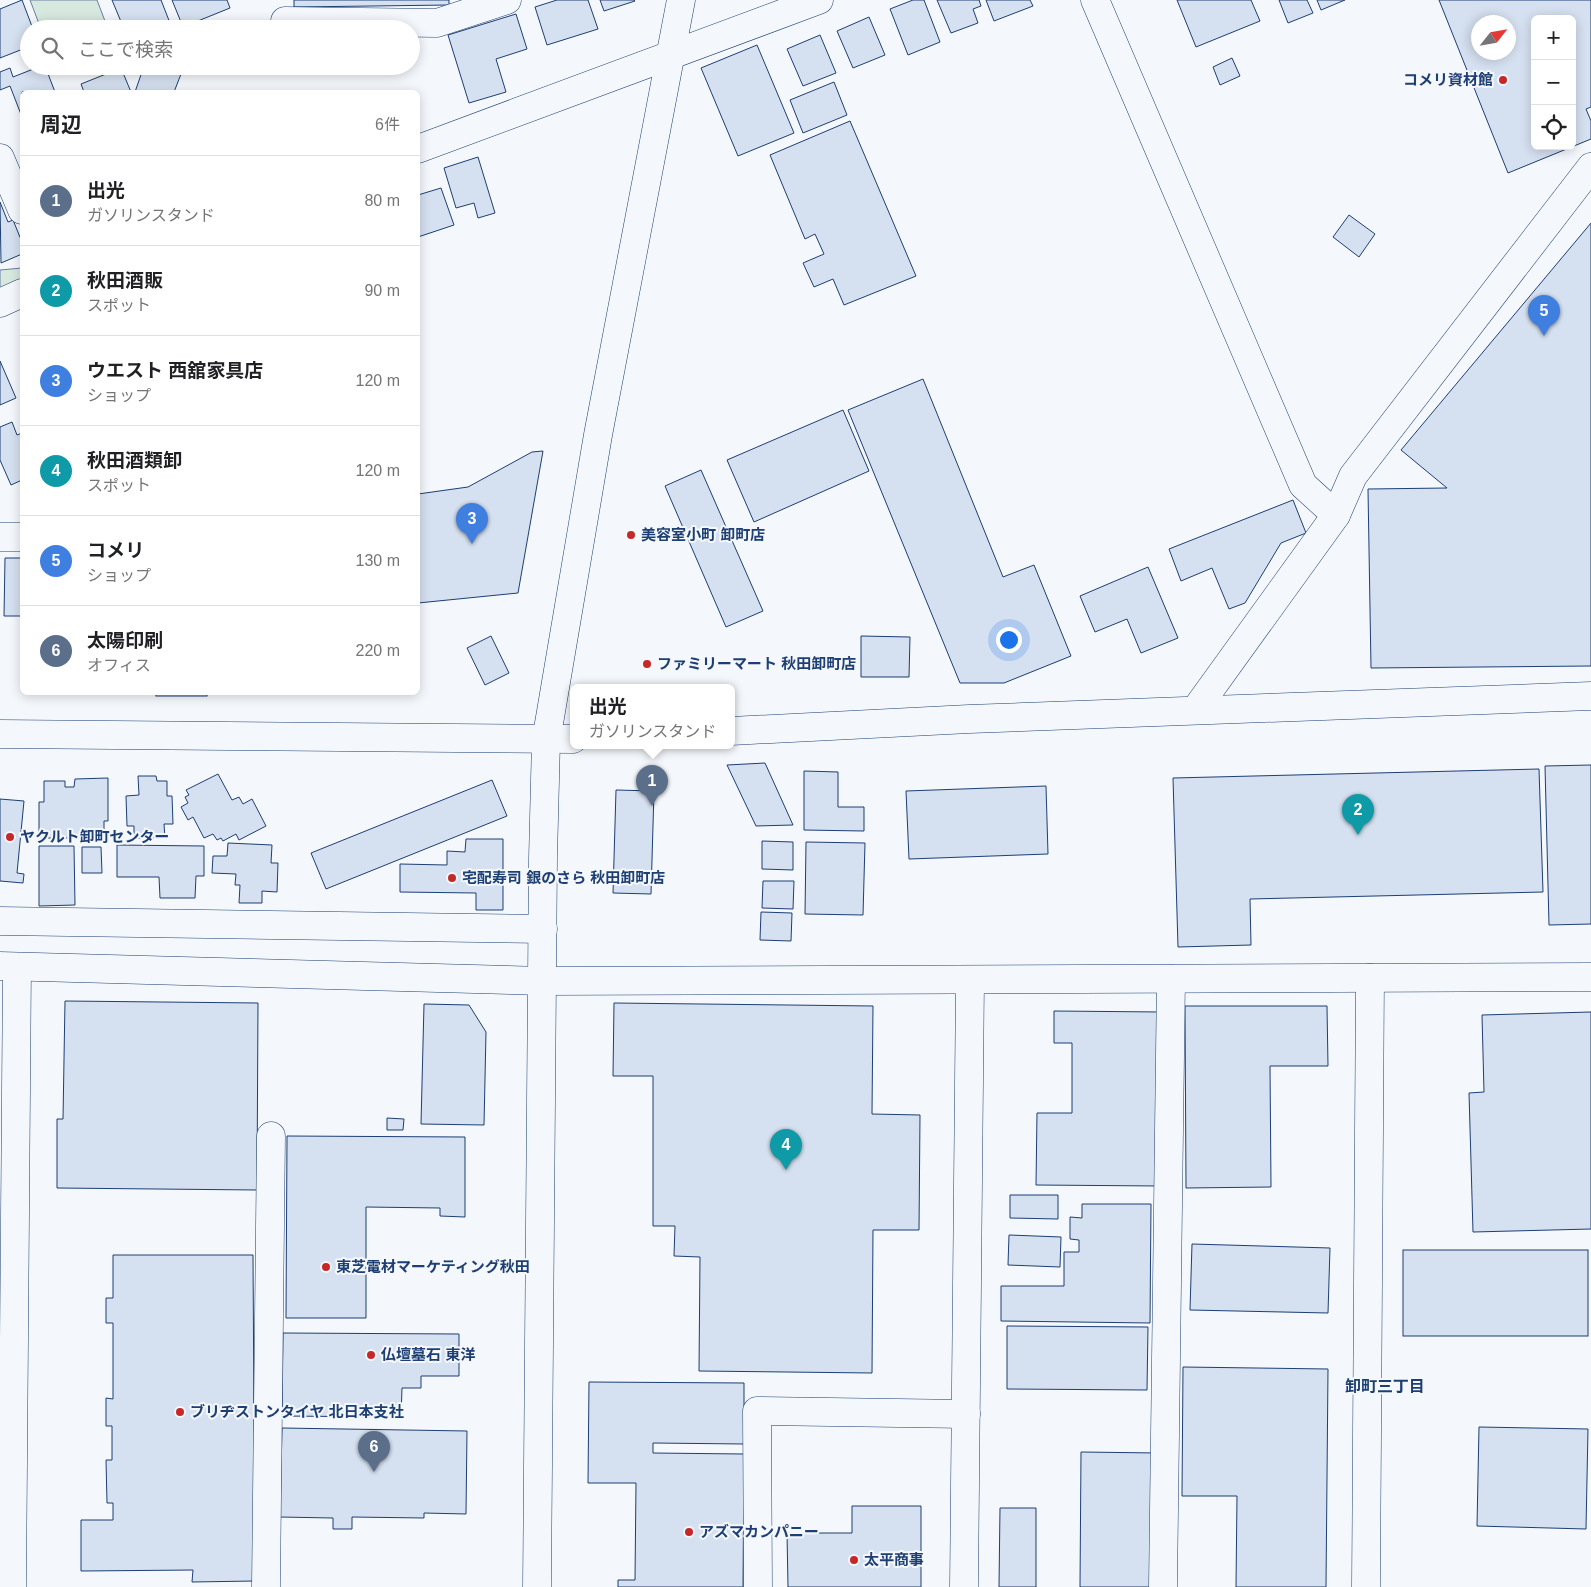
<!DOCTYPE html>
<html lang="ja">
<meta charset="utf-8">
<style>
:root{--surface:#fff;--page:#f2f2f2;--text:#202124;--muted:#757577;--line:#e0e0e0;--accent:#0f766e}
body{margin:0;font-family:Arial,"Noto Sans JP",sans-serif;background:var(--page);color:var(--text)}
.controls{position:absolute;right:15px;top:15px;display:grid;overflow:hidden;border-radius:8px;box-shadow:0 2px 12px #0003}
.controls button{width:45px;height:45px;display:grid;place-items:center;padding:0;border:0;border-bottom:1px solid var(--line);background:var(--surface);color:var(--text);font:25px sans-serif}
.compass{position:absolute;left:1471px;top:15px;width:45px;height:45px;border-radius:50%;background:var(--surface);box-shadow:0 2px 12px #0003;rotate:59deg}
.you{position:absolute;left:1008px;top:639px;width:18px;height:18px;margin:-12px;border:4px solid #fff;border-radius:50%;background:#1a73e8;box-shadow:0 0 0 8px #1a73e833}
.badge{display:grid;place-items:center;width:32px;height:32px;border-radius:50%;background:var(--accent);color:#fff;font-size:16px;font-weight:700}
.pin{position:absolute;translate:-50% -41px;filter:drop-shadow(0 1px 2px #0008)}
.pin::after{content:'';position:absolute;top:26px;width:18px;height:15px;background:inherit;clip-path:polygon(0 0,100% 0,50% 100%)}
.popup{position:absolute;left:570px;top:684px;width:165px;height:65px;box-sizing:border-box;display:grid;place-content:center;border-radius:8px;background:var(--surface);filter:drop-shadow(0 1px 4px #0005);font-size:16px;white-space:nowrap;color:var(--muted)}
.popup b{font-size:19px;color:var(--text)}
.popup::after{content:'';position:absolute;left:50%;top:100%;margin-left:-10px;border:10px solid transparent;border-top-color:var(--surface)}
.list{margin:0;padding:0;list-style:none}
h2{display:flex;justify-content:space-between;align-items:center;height:65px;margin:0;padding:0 20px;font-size:21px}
h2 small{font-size:16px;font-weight:400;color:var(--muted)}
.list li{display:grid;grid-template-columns:32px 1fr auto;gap:15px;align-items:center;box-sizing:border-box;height:90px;padding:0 20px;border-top:1px solid var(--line)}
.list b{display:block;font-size:19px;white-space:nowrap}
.list p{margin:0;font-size:16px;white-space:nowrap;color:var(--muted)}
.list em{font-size:16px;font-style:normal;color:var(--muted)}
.icon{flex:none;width:28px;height:28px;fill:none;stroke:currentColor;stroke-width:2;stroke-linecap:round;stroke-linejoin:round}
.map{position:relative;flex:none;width:1591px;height:1587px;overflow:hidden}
.search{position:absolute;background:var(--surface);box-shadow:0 2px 12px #0003;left:20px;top:20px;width:400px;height:55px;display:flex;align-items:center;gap:12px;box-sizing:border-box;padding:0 18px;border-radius:28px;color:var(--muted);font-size:19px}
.panel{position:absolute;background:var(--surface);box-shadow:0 2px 12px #0003;left:20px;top:90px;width:400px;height:605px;border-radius:8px}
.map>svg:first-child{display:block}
.green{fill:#d7e8df;stroke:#687fa3}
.building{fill:#d5e0f0;stroke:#1d3f73;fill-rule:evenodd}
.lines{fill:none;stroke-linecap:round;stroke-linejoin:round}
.minor-casing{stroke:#1d3f73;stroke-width:29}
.minor{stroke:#f4f7fb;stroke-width:28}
.poi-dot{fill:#c62828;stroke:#f4f7fb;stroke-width:2}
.labels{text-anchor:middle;stroke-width:4;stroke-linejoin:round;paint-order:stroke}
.poi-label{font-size:15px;font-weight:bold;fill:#1d3f73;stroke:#f4f7fb;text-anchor:start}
.neighbourhood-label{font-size:16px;font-weight:bold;fill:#1d3f73;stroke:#f4f7fb}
</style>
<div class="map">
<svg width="1591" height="1587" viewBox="0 0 1591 1587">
<rect width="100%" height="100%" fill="#f4f7fb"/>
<g class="green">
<polygon points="30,0 97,0 108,29 41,29"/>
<polygon points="22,268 22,276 19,283 0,291 0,270"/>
</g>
<g class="building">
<polygon points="22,0 33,29 29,29 29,59 27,60 23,49 0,58 0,9"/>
<polygon points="112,0 161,0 170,23 156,29 124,29"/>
<polygon points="172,0 227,0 230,8 183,27"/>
<polygon points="294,0 449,0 449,5 294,7"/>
<polygon points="557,0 588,0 598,29 547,45 535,7"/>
<polygon points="600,0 634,0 635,1 604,11"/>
<polygon points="913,0 924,0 940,42 908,55 890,9"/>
<polygon points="937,0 979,0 981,6 973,9 978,23 951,33"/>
<polygon points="986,0 1030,0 1033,6 994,21"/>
<polygon points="1177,0 1251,0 1260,21 1196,47"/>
<polygon points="1279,0 1307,0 1313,13 1288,23"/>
<polygon points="1317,0 1345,0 1321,10"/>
<path d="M1439,0H1591V107L1586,109L1591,121V139L1508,173ZM1535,19H1572V146H1535ZM1478,22H1508V52H1478Z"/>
<polygon points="516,14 527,49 496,59 506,92 469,103 448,35"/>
<polygon points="869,17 885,55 853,68 837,31"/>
<polygon points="820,35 836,73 803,86 787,49"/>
<polygon points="757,45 794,133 738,156 701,68"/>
<polygon points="1232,58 1240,76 1220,85 1213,67"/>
<polygon points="41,66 45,66 55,92 22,92 22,117 10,86 0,90 0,72 10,68 13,77"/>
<polygon points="144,66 158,66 181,74 174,92 135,92"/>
<polygon points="121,68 131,92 84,92 81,84"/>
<polygon points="834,82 847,115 803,133 790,100"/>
<polygon points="850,121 916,276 844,305 833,279 814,287 803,263 824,254 815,234 805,239 770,155"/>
<polygon points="478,157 495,213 478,218 474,203 456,208 444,168"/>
<polygon points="441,188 454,225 418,237 418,195"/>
<polygon points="0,202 8,222 13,220 22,242 22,254 1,263"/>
<polygon points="1349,215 1375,234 1359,257 1333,237"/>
<polygon points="1591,223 1591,666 1371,668 1368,489 1447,488 1401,450"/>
<polygon points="0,361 16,398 0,405"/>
<polygon points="923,379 1003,577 1034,565 1071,656 1004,683 960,683 848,410"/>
<polygon points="843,410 869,471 754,522 727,460"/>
<polygon points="12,422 17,435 22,433 22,480 11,485 0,460 0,427"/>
<polygon points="543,451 518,593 418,603 418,494 468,487 532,452"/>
<polygon points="701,470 763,611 726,627 665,486"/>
<polygon points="1293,500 1306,533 1281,543 1245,603 1229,609 1212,568 1181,581 1169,549"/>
<polygon points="5,558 22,558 22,616 4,616"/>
<polygon points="1148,567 1178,638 1141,653 1127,619 1095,632 1080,596"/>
<polygon points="491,636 509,673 485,685 467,648"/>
<polygon points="861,636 910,637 909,677 861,677"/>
<rect x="156" y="692" width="51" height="4"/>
<polygon points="765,763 793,825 756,826 727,765"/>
<polygon points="1591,765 1591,924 1549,925 1545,766"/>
<polygon points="1539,769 1543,892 1250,899 1251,945 1178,947 1173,778"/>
<polygon points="804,771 838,772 838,807 864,807 864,831 804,830"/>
<polygon points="218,774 232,800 239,797 243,804 252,799 266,826 239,840 236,834 223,841 221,838 217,840 213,834 204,838 193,817 188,820 181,807 188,803 185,797 189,795 186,790"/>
<polygon points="138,776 156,776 157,781 167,781 167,796 172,796 173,824 164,824 165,838 134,838 134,826 127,826 126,796 139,795"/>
<polygon points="108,778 108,821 104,821 104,838 39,838 39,802 44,802 44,781 65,781 65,787 74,787 75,779"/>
<polygon points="492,780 507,816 326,889 311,853"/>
<polygon points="1046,786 1048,854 909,859 906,791"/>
<polygon points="616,790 654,791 651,894 613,893"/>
<polygon points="0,799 24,801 17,873 24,874 23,883 0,881"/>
<polygon points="466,839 503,839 503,910 476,910 476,893 400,892 400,864 447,865 447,851 465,852"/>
<polygon points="762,841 793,842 793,870 762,869"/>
<polygon points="806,842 865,843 863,915 805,914"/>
<polygon points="228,843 272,845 271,863 278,863 277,892 262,891 262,903 239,903 240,885 235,885 236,874 212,873 213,856 227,856"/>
<polygon points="117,845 204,846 204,876 196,876 195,898 160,898 159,877 117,877"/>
<polygon points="39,846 74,846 75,905 39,906"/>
<polygon points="82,847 101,847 102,873 82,873"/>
<polygon points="763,881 794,881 793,909 762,908"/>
<polygon points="761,912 792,913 791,941 760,940"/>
<polygon points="65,1001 258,1003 257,1190 57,1188 57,1119 63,1119"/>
<polygon points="614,1003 873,1006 872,1114 920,1115 919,1230 873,1230 872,1373 699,1371 700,1257 674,1256 675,1226 653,1226 653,1076 613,1076"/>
<polygon points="424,1004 469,1005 486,1032 484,1125 421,1124"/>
<polygon points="1185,1006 1327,1006 1328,1066 1270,1066 1271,1187 1186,1188"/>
<polygon points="1054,1011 1161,1012 1160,1186 1036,1185 1037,1113 1072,1113 1072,1043 1054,1043"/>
<polygon points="1591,1012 1591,1229 1473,1232 1469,1093 1484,1092 1482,1015"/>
<polygon points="387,1118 404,1119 403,1130 387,1130"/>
<polygon points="287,1136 465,1137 465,1217 440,1216 440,1208 366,1207 366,1318 286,1318"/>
<polygon points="1010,1195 1058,1195 1058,1219 1010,1218"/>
<polygon points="1082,1204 1151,1204 1150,1323 1001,1321 1001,1286 1064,1286 1064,1252 1079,1252 1079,1240 1070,1239 1070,1217 1082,1218"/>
<polygon points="1009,1235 1061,1237 1060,1267 1008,1265"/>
<polygon points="1192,1244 1330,1248 1328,1313 1190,1310"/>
<rect x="1403" y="1250" width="185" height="86"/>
<polygon points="113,1255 253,1255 255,1581 192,1582 193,1570 81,1571 81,1520 113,1520 113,1503 107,1503 106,1460 112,1460 112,1426 106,1426 106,1398 113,1399 113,1323 106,1323 106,1298 113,1298"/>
<polygon points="1007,1326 1148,1327 1147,1390 1007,1389"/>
<polygon points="283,1333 459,1334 459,1376 421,1376 421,1388 402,1388 401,1417 282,1416"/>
<polygon points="1183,1367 1328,1369 1326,1587 1236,1587 1237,1496 1182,1496"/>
<polygon points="589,1382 744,1383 744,1444 653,1443 653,1453 744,1454 743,1587 618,1587 618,1580 635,1580 636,1483 588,1483"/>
<polygon points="1479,1427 1588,1429 1586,1529 1477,1526"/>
<polygon points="282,1428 467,1431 466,1514 424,1513 424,1518 352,1517 352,1529 333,1529 333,1518 280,1517"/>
<polygon points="1081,1452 1158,1453 1157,1587 1080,1587"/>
<polygon points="852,1506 921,1506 921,1587 788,1587 787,1533 852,1533"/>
<polygon points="1000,1508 1036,1508 1036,1587 999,1587"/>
</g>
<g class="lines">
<g class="minor-casing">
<g id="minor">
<polyline points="1095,0 1303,485 1336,515"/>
<polyline points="285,21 437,23 507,0"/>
<polyline points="418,149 819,0"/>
<polyline points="0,158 22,210"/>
<polyline points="0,303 22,293"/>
<polyline points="0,537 22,537"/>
<polyline points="1196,709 1336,515 1353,476 1591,167"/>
<polyline points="731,731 969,719 1591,696"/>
<polyline points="0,734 573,739"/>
<polyline points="0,921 543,929"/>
<polyline points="0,966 543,981 1591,977"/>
<polyline points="12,1587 17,967"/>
<polyline points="266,1587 271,1136"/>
<polyline points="537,1587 543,858 546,741 598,435 681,0"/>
<polyline points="758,1587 757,1411 966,1414"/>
<polyline points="964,1587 970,981"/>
<polyline points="1163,1587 1171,979"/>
<polyline points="1366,1587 1370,978"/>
</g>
</g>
<use href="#minor" class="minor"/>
</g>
<g class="poi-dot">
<circle cx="1503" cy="80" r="5"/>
<circle cx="631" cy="535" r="5"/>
<circle cx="647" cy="664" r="5"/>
<circle cx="10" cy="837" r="5"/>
<circle cx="452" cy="878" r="5"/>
<circle cx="326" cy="1267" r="5"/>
<circle cx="371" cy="1355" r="5"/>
<circle cx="180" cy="1412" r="5"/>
<circle cx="689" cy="1532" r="5"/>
<circle cx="854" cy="1560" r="5"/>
</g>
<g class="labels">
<g class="poi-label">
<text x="1493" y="85" text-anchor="end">コメリ資材館</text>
<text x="641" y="540">美容室小町 卸町店</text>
<text x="657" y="669">ファミリーマート 秋田卸町店</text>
<text x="20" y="842">ヤクルト卸町センター</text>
<text x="462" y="883">宅配寿司 銀のさら 秋田卸町店</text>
<text x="336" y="1272">東芝電材マーケティング秋田</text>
<text x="381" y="1360">仏壇墓石 東洋</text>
<text x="190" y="1417">ブリヂストンタイヤ 北日本支社</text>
<text x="699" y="1537">アズマカンパニー</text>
<text x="864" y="1565">太平商事</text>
</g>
<g class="neighbourhood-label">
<text x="1385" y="1392">卸町三丁目</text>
</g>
</g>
</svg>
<div class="controls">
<button>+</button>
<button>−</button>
<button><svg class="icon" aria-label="locate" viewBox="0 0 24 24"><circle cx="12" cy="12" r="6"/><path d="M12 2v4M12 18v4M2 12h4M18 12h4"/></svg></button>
</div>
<svg class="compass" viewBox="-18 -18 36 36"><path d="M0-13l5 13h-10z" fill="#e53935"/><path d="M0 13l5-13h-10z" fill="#757577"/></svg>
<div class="you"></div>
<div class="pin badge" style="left:652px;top:806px;background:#5c6f8a">1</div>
<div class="popup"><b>出光</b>ガソリンスタンド</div>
<div class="pin badge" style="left:1358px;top:835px;background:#0f9aa8">2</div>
<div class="pin badge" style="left:472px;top:544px;background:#3f7fe0">3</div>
<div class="pin badge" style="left:786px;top:1170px;background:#0f9aa8">4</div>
<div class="pin badge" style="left:1544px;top:336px;background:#3f7fe0">5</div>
<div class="pin badge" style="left:374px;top:1472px;background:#5c6f8a">6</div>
<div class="search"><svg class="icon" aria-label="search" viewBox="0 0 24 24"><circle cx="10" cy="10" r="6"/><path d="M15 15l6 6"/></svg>ここで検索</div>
<section class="panel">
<h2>周辺<small>6件</small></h2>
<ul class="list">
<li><span class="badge" style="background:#5c6f8a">1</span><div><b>出光</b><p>ガソリンスタンド</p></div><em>80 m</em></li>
<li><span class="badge" style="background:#0f9aa8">2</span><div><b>秋田酒販</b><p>スポット</p></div><em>90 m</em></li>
<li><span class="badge" style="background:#3f7fe0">3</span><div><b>ウエスト 西舘家具店</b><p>ショップ</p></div><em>120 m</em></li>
<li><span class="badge" style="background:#0f9aa8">4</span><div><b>秋田酒類卸</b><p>スポット</p></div><em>120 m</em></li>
<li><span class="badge" style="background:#3f7fe0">5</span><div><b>コメリ</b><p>ショップ</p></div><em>130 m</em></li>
<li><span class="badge" style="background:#5c6f8a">6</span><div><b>太陽印刷</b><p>オフィス</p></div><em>220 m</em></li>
</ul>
</section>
</div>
